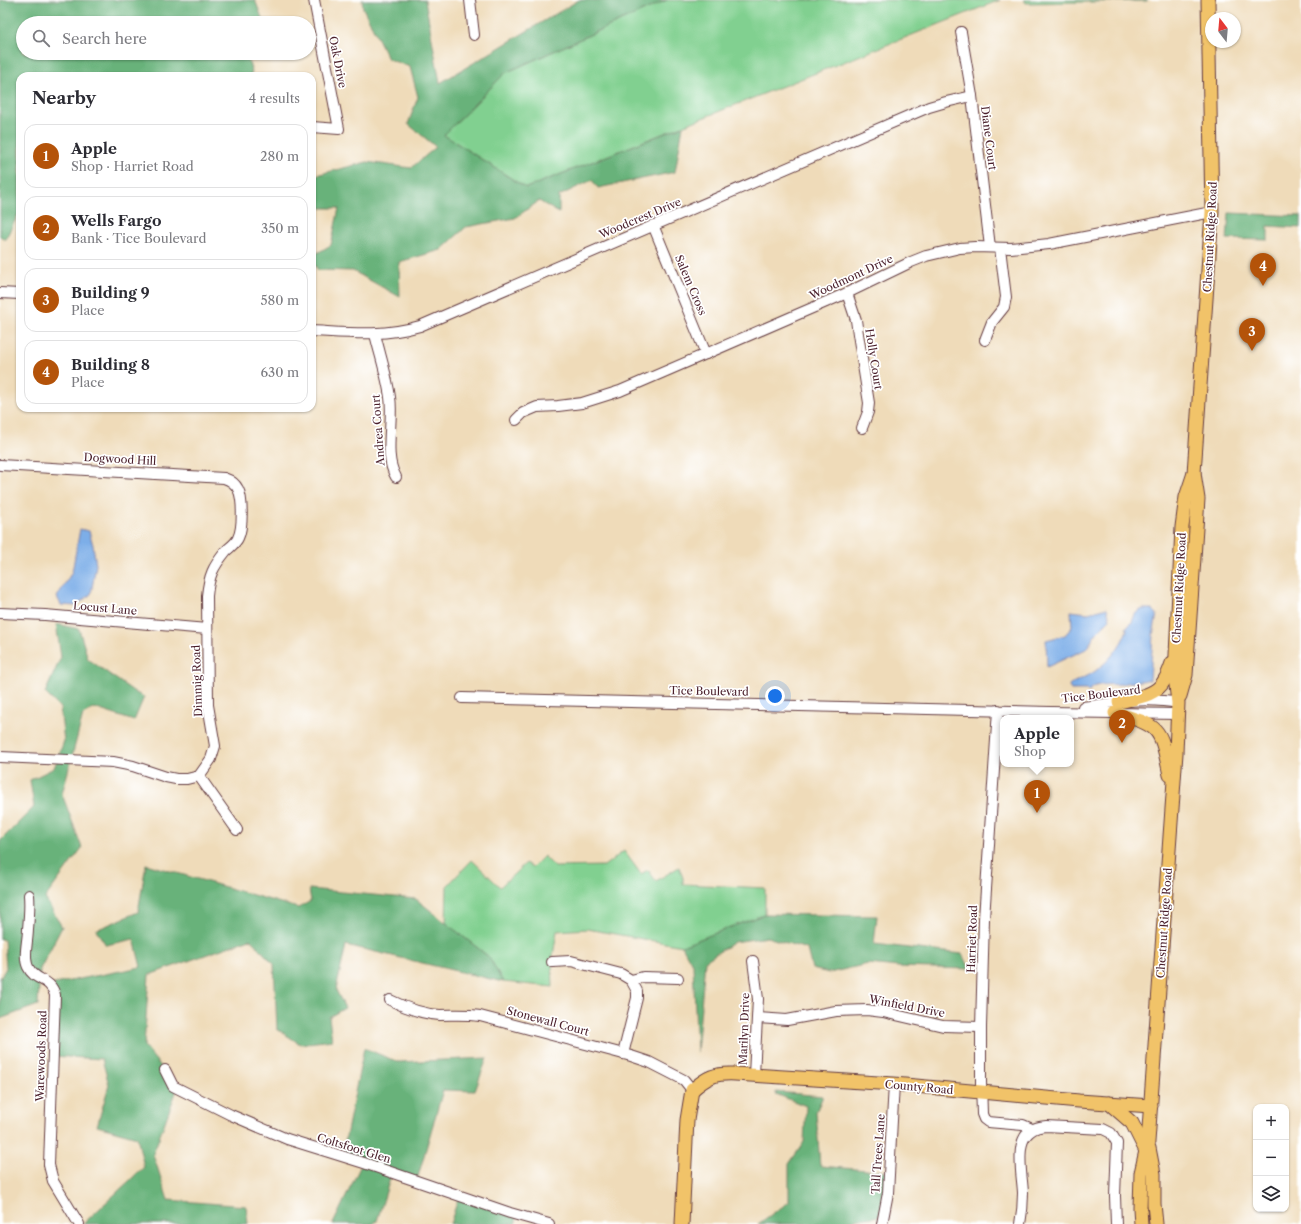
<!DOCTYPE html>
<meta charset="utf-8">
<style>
:root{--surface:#fff;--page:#f2f2f3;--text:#2b2b33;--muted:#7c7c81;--line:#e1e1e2;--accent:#b45309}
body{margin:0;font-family:"Libre Caslon Text",serif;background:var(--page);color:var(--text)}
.controls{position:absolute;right:12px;bottom:12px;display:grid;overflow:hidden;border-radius:8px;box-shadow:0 1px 3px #0004}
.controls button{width:36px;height:36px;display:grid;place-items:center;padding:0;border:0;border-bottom:1px solid var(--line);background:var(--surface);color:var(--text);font:20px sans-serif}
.compass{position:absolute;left:1205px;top:12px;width:36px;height:36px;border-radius:50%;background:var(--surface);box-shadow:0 1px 3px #0004;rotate:344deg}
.you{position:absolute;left:775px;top:696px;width:14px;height:14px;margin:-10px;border:3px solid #fff;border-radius:50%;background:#1a73e8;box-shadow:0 0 0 6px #1a73e833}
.badge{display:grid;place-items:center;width:26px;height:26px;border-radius:50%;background:var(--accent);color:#fff;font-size:13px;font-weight:700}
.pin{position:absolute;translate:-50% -33px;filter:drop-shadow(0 1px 2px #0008)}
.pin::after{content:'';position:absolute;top:21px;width:14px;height:12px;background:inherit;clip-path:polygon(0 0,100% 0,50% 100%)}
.popup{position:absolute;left:1000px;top:715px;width:74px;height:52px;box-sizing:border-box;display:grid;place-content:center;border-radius:8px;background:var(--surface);filter:drop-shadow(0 1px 3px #0005);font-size:13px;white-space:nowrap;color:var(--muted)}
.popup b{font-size:15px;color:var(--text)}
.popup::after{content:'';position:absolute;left:50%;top:100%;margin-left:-8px;border:8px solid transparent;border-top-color:var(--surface)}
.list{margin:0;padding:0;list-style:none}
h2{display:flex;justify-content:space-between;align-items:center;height:52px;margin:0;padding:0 16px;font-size:17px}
h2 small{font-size:13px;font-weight:400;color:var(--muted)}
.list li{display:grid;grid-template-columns:26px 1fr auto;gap:12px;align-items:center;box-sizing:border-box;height:64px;margin:0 8px 8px;padding:0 8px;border:1px solid var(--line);border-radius:12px}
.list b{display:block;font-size:15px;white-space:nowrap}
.list p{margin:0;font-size:13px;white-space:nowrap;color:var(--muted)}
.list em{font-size:13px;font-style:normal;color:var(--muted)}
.icon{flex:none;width:22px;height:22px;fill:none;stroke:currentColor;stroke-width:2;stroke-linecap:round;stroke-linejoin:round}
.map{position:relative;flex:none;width:1301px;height:1224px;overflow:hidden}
.search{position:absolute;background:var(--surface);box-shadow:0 1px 3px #0004;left:16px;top:16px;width:300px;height:44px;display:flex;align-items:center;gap:10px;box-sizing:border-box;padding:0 14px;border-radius:22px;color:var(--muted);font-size:15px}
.panel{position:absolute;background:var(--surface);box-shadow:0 1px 3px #0004;left:16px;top:72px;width:300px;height:340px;border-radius:12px}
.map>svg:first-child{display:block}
.green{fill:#81d090;stroke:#66785e}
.forest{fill:#68b27a;stroke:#596852}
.water{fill:#7daee8;stroke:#64668a}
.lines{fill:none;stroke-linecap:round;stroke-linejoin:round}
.minor-casing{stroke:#633b40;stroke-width:12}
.major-casing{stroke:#633b40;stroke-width:15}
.minor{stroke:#fff;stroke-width:10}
.major{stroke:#f1c369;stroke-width:13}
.labels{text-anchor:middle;stroke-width:3.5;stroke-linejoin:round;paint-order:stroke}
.street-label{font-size:11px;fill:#4a1f2b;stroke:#fff}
</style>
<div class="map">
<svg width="1301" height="1224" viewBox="0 0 1301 1224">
<rect width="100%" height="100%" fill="#fff"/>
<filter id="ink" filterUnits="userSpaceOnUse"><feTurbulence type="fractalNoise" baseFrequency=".025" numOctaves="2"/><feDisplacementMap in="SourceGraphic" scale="8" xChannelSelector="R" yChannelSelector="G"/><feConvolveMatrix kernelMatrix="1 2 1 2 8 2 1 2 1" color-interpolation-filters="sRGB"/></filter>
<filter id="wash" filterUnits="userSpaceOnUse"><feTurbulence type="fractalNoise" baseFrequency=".012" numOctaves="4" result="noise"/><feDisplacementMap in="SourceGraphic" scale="16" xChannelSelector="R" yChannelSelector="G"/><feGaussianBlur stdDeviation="0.9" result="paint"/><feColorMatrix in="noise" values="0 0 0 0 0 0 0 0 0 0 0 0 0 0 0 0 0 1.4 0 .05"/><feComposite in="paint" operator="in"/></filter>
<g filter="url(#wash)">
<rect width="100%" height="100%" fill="#efdbb9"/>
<g class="green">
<polygon points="667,0 1000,0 526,188 444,135 505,73"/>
<polygon points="1024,0 1148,0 1147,1 1026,3"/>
<polygon points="624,851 641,874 648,870 656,881 679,867 683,878 683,884 765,888 765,914 682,946 587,929 557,931 552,962 553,987 503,982 489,957 446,923 447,886 472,860 500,887 526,863 532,868 544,856 555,867 604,866"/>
</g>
<g class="forest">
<polygon points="0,0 255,0 264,23 23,23 23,53 246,53 252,72 250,76 20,76 20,211 5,240 0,236"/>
<polygon points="362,0 425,0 440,83 579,0 667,0 505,73 444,135 526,188 683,126 675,172 598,188 592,180 559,196 559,213 539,201 515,218 466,227 441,250 399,262 400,297 353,271 318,270 312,261 312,256 331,245 339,208 316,208 316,198 312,199 312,176 367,162 411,168 436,147 408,124 418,97 410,67 388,59 363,8"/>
<polygon points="1229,213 1301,216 1301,228 1268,226 1268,240 1227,239"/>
<polygon points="56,624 79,629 88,659 136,693 144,697 134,721 94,708 83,715 62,794 82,848 45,898 62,927 40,969 38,1005 0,1019 0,978 6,968 4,940 0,939 0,841 34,807 30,780 54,768 64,741 60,708 45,693 61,657"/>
<polygon points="146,864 298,908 311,901 309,889 416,899 489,957 503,982 346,945 336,990 345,1008 329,1017 332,1040 300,1044 277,1029 274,964 250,939 149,975 144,1046 178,1087 153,1154 168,1200 246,1206 248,1224 83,1224 144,1167 137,1137 97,1126 109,1085 102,1059 52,1056 54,984 141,967 134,939 106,945 96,930 138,912"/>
<polygon points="765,914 877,916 874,944 963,954 970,969 898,967 868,964 829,973 812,969 807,949 767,937 734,942 705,961 697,1052 693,966 682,946"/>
<polygon points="364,1048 398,1062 487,1058 475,1091 443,1090 417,1180 392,1172 377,1221 373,1224 333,1224 362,1163 342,1156"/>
<polygon points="776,1092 823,1096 816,1112 820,1166 890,1172 886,1215 830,1224 758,1224 789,1202 789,1164 804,1142 806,1106 776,1094"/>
<polygon points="460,1193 518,1215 515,1224 450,1224"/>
</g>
<g class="water">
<polygon points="80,529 89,531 93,545 96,565 91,594 75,606 61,605 57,597 72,572"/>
<polygon points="1107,608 1110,619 1098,631 1086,649 1047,667 1046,640 1065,635 1072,627 1071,611 1088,613"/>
<path d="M1143,609H1152L1157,614L1153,635L1150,680C1140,681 1131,682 1121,684C1110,686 1096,681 1088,692L1087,690H1071L1069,687L1070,684C1078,680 1087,677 1094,672C1108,662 1121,647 1127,630L1126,627C1134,624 1132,617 1137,612C1139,611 1141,610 1143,609Z"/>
</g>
</g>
<g filter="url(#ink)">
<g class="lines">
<g class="minor-casing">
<g id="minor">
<polyline points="470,0 474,35"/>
<polyline points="961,32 972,96 990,247"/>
<polyline points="312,127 339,129 314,0"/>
<polyline points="653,225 706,354"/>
<polyline points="0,293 20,294"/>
<polyline points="847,293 856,320 858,334 869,403 868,412 862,428"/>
<path d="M312,331C350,333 382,337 420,326L929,107L946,102L972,96"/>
<path d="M375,334C380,355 387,376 390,397C394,422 383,455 396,477"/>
<polyline points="985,340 992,322 1004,307 1006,297 1000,248"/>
<polyline points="516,420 523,413 537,407 558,406 582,403 620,391 847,293 911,262 926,256 960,248 975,247 1011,248 1049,244 1212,212"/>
<path d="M0,465L224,478C230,480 235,483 238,489C243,498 243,528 238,538C236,543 230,547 226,551C213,567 209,575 207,596L208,705L215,746L211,759L199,776L187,779H176L166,777L133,766L113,762L0,757"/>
<polyline points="0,613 45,615 207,629"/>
<polyline points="462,698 1050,712 1178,714"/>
<path d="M1083,707C1114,702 1147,697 1178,703"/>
<polyline points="998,710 984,919 981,1027 981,1082 982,1114 984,1119 988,1122 1023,1125 1032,1129"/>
<polyline points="199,776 237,830"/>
<path d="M29,895C30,906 29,918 28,929C28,941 23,956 28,967C35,982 50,977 55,995L49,1165L53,1181L79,1224"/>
<polyline points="753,961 758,999 754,1075"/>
<polyline points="552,962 571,961 621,974 631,980 643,977 678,978"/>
<path d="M390,1000C406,1008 422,1014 440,1015C454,1015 467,1014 480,1016L631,1056L649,1062L684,1080L692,1090"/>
<polyline points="758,1018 787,1020 836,1011 867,1010 883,1012 943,1026 981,1027"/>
<polyline points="623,1054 637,998 637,991 631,980"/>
<polyline points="165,1070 173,1086 231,1115 287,1139 364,1163 510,1213 549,1224"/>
<polyline points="882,1224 888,1193 894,1084"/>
<path d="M1020,1224C1022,1214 1023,1203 1023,1193C1022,1169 1010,1128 1046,1126L1103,1129L1111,1133L1117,1143L1115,1196L1116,1224"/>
</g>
</g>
<g class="major-casing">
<g id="major">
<polyline points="1180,696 1186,675 1198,499 1194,473 1212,212 1208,0"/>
<path d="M1119,702C1134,698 1156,696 1164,681C1168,675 1170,669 1172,663"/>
<path d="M1115,713C1162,726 1160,728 1170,775"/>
<polyline points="1109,1103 1132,1123 1146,1151"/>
<polyline points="1149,1148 1154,1174 1154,1204 1156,1224"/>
<path d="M682,1224L687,1120L692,1090C707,1077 715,1073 735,1074L894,1084L1079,1101L1151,1106"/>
<polyline points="1141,1224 1140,1208 1141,1173 1148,1142 1176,753 1178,703 1175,676 1182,527 1186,497 1194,473"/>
</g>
</g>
<use href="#minor" class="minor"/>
<use href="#major" class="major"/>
</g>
</g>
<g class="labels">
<g class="street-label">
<text transform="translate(338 62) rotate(79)" y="4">Oak Drive</text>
<text transform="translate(989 138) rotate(83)" y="4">Diane Court</text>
<text transform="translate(640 218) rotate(-23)" y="4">Woodcrest Drive</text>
<text transform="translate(1210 237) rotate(-87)" y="4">Chestnut Ridge Road</text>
<text transform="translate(851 277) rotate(-25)" y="4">Woodmont Drive</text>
<text transform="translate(691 285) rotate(67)" y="4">Salem Cross</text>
<text transform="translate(874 359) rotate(81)" y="4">Holly Court</text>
<text transform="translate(378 430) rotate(-94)" y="4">Andrea Court</text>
<text transform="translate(120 459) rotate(3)" y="4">Dogwood Hill</text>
<text transform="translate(1179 588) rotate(-87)" y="4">Chestnut Ridge Road</text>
<text transform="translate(105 608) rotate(5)" y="4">Locust Lane</text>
<text transform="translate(197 681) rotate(-92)" y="4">Dimmig Road</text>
<text transform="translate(709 691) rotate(1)" y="4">Tice Boulevard</text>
<text transform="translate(1101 694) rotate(-7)" y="4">Tice Boulevard</text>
<text transform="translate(1164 923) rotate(-86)" y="4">Chestnut Ridge Road</text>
<text transform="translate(972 939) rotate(-88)" y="4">Harriet Road</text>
<text transform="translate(907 1006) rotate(11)" y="4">Winfield Drive</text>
<text transform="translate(548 1021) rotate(15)" y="4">Stonewall Court</text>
<text transform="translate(744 1029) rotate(-88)" y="4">Marilyn Drive</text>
<text transform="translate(41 1056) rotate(-88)" y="4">Warewoods Road</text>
<text transform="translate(919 1087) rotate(5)" y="4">County Road</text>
<text transform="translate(354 1148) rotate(17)" y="4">Coltsfoot Glen</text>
<text transform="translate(878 1154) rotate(-86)" y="4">Tall Trees Lane</text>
</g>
</g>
</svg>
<div class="controls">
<button>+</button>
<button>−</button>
<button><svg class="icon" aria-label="layers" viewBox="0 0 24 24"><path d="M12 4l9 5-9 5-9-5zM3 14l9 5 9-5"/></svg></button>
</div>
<svg class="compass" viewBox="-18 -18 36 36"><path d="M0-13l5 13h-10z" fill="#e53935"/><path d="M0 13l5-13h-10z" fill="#7c7c81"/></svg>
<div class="you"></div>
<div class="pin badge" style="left:1037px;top:813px">1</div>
<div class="popup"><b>Apple</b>Shop</div>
<div class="pin badge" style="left:1122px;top:743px">2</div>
<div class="pin badge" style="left:1252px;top:351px">3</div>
<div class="pin badge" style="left:1263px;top:286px">4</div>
<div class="search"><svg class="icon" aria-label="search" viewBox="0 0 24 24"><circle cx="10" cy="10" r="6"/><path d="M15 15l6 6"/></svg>Search here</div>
<section class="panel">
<h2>Nearby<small>4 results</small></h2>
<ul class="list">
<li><span class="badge">1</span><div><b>Apple</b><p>Shop · Harriet Road</p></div><em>280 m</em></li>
<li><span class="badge">2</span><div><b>Wells Fargo</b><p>Bank · Tice Boulevard</p></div><em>350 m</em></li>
<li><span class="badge">3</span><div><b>Building 9</b><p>Place</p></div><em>580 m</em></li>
<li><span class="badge">4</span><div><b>Building 8</b><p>Place</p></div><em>630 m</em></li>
</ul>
</section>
</div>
